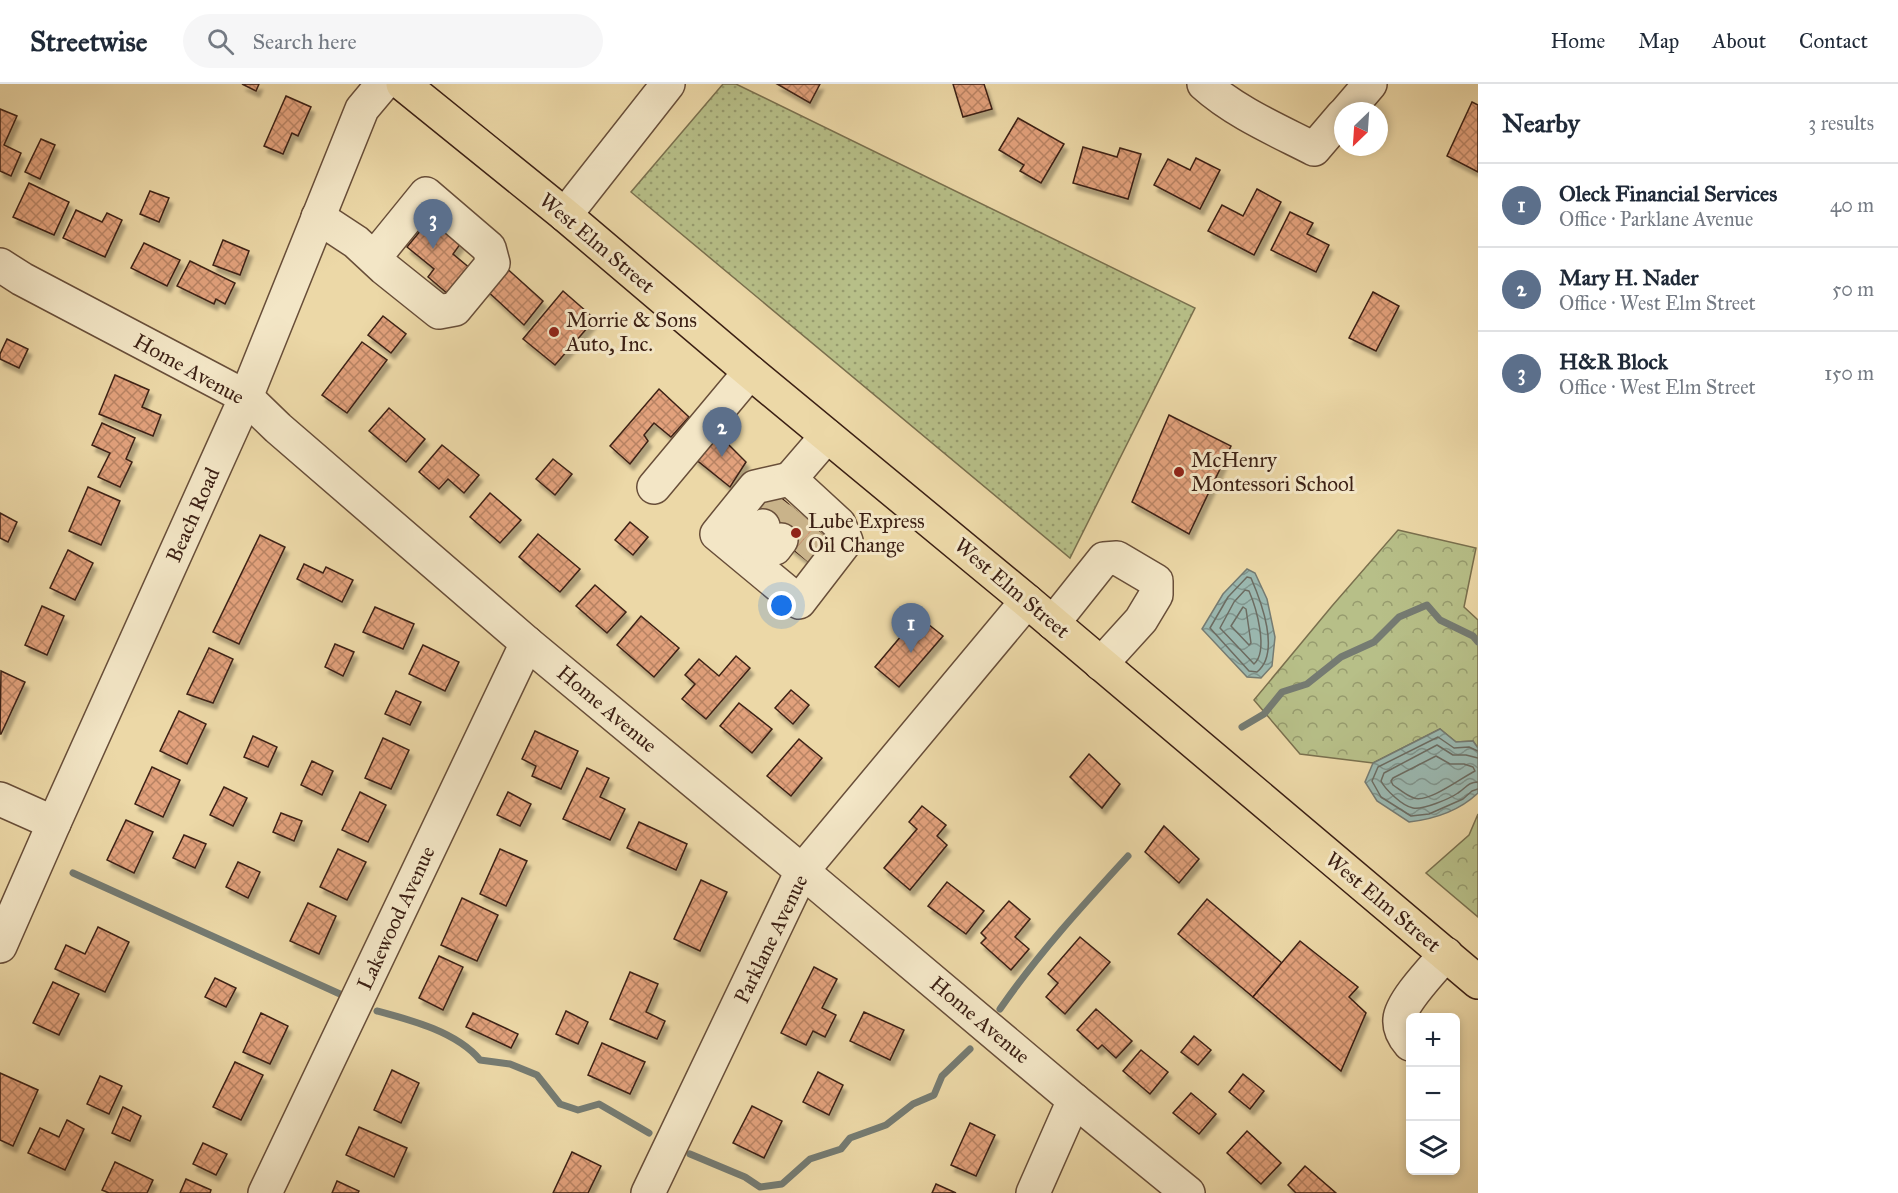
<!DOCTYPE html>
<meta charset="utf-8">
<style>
:root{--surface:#fff;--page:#f6f6f7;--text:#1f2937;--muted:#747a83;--line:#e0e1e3;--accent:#ea580c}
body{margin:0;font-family:"IM FELL Great Primer",serif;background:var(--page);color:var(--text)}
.controls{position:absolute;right:18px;bottom:18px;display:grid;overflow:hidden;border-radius:9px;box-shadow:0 3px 9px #0003}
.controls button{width:54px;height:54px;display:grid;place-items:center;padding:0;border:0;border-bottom:2px solid var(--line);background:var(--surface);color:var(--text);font:30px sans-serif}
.compass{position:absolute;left:1334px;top:18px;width:54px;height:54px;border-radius:50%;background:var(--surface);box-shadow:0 3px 9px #0003;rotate:205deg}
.you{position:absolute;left:782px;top:522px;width:21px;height:21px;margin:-15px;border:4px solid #fff;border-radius:50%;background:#1a73e8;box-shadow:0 0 0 9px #1a73e833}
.badge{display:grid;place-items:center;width:39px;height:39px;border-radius:50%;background:var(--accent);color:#fff;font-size:20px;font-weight:700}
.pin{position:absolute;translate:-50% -50px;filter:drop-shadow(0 2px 3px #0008)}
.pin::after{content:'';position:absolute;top:32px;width:21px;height:18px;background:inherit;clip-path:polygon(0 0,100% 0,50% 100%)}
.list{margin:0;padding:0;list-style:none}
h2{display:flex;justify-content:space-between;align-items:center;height:78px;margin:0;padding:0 24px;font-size:26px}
h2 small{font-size:20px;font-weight:400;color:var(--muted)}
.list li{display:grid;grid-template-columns:39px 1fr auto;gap:18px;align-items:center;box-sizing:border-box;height:84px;padding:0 24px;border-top:2px solid var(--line)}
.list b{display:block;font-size:22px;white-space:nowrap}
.list p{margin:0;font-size:20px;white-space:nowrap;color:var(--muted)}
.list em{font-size:20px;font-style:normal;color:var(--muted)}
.icon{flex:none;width:33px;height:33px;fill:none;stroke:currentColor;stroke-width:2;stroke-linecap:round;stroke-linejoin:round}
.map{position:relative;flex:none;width:1478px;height:1109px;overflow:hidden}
header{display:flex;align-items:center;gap:36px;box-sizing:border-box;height:84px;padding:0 30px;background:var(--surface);border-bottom:2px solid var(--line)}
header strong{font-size:28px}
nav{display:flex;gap:33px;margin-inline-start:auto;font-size:21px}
.search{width:420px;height:54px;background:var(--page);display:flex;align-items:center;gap:15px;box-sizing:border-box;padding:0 21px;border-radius:33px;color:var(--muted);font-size:22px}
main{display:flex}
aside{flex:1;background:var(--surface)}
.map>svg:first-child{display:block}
.grass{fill:url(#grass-dots);stroke:#7a704e;stroke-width:1.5}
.forest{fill:url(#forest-crowns);stroke:#7a704e;stroke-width:1.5}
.water{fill:url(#water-waves);stroke:#757b72;stroke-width:1.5}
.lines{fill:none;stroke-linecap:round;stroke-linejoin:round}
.shore{stroke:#6c6c62;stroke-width:1.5}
.stream{stroke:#757b72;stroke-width:7}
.building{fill:url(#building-cross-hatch);stroke:#3c2014;stroke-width:1.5;filter:url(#shadow)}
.minor-tunnel{stroke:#c9b38a;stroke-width:33;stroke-dasharray:33 16;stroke-linecap:butt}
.minor-casing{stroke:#684e39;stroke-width:36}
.major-casing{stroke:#3c2014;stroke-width:36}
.minor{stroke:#f3e6c6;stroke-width:33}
.major{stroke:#ecd8a7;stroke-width:33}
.poi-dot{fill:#8f2418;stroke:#f3e6c6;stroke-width:2}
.labels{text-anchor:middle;stroke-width:6;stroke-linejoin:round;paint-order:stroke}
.street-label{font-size:21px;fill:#3c2014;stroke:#f3e6c6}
.poi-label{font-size:21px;fill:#3c2014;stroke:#f3e6c6;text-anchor:start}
</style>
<header>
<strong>Streetwise</strong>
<div class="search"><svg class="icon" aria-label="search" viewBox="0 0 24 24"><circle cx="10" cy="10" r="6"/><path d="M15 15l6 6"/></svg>Search here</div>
<nav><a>Home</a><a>Map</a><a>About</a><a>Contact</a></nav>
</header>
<main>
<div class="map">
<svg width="1478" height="1109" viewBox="0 0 1478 1109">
<defs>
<pattern id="grass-dots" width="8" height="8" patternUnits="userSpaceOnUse" patternTransform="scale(1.5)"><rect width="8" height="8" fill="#b7bf88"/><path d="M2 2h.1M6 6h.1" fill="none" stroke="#969b6e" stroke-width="1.8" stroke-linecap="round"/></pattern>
<pattern id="forest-crowns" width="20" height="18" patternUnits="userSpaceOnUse" patternTransform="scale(1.5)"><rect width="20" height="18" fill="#b7bf88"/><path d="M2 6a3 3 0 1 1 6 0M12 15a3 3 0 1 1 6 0" fill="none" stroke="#969b6e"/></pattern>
<pattern id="water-waves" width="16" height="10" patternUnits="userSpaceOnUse" patternTransform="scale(1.5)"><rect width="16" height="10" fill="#9bb8b0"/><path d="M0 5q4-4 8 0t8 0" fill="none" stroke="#80958e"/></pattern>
<pattern id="building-cross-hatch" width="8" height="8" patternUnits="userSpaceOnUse" patternTransform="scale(1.5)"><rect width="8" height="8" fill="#e2a17b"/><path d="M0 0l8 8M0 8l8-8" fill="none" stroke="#b88364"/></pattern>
<filter id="shadow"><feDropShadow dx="3.5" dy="6" stdDeviation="1.5" flood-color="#0004"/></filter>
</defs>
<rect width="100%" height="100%" fill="#ecd8a7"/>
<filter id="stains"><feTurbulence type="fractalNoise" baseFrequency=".00333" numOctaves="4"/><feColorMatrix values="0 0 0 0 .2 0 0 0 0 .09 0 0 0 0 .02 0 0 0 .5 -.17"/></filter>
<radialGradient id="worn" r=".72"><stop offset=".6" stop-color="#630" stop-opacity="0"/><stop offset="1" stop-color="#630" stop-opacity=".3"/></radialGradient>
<polygon class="grass" points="723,0 736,0 1195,224 1070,474 631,108"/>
<g class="forest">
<polygon points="1398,446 1476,464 1464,523 1478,536 1478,664 1473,657 1456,658 1440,645 1373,679 1300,670 1254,616 1332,522"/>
<polygon points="1478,730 1478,833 1426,789 1469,751"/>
</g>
<g class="water">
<polygon points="1247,485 1255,489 1267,515 1275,553 1272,582 1261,594 1247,593 1202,545 1223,510"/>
<path d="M1440,645L1456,658L1473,657L1478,664V709C1459,727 1435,735 1409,738L1377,717L1365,698L1373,679Z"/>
</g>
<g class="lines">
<g class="shore">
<path d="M1247,493L1251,494C1261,517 1281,569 1257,588L1249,587L1210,544L1228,513Z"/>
<path d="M1245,506L1249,507C1256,523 1269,567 1254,580L1220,544L1234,518Z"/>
<polygon points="1243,523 1246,525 1251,559 1249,561 1231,542"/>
<polyline points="1478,667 1469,663 1454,664 1438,653 1378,683 1372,697 1381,713 1411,732 1429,730 1463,715 1472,707 1478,705"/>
<path d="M1436,672L1450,680H1464L1473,683L1475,687C1461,694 1429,719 1414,714C1407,712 1399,705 1393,701L1391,697L1393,694Z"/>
<path d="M1478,674L1466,671H1453L1437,661L1384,689L1381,697C1385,705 1402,722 1413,724C1423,726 1449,715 1458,709C1466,704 1468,698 1478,698"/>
</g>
<g class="stream">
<polyline points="1242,643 1264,630 1282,608 1307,600 1341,573 1374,558 1399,533 1427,521 1440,536 1473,552 1478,558"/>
<polyline points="73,789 340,910"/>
<path d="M1000,925C1038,870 1083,821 1128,772"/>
<path d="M377,927C411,936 457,948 480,976L510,980L537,991L560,1020L578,1026L599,1020L649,1049"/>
<polyline points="690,1070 745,1093 760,1103 782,1100 810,1075 841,1065 850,1054 886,1041 913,1020 934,1011 942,992 970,965"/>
</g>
</g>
<g class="building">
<polygon points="242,0 259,0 256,7"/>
<polygon points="777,0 820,0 810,19"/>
<polygon points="953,0 984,0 992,25 963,33"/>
<polygon points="286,12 311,23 298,52 292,49 283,70 264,62"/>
<polygon points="1472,18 1478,21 1478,88 1447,72"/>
<polygon points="0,25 17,32 4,61 21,69 11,92 0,87"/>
<polygon points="1018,34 1064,60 1041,99 1020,87 1024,81 999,66"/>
<polygon points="41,55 55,61 40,95 25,88"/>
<polygon points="1083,63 1117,73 1120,64 1141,70 1128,115 1073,99"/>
<polygon points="1196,74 1220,86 1200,125 1154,101 1168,75 1190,86"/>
<polygon points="29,99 69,118 54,151 13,133"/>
<polygon points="1257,105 1281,118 1254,171 1208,147 1222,121 1243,132"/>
<polygon points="150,107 169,114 159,138 140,130"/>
<polygon points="76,126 102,138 107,129 122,136 105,173 63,154"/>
<polygon points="1290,128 1313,139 1307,150 1329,161 1316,188 1271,166"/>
<polygon points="431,134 461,159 453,170 477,190 455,216 428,193 434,185 407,163"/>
<polygon points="223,156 249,167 240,191 213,181"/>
<polygon points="144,159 180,176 167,202 131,184"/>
<polygon points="190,177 235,199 225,220 216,215 214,220 177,202"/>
<polygon points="503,181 543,217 524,241 485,205"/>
<polygon points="563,207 595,235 555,281 523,255"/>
<polygon points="1373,208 1399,222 1376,267 1349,254"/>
<polygon points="383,232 406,250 391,269 368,251"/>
<polygon points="7,255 28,265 19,284 0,275 0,270"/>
<polygon points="362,258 387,276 347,329 322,311"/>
<polygon points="115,291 149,306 142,323 161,331 153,352 99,330"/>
<polygon points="659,305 689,333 671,353 654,339 644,351 648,357 630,380 610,362"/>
<polygon points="389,324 425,355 406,378 369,347"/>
<polygon points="1169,331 1231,362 1189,450 1132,418"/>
<polygon points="102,339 135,354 126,375 132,378 120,403 98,393 110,369 92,361"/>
<polygon points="714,346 746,378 730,403 694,374"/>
<polygon points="442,361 479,391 464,409 448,395 439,405 419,388"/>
<polygon points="553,375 572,390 555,411 536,395"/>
<polygon points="88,403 120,417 101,461 69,447"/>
<polygon points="490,409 521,436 500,459 470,433"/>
<polygon points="776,409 832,459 814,482 757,437"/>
<polygon points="0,429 17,438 8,458 0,454"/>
<polygon points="630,438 648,453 633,471 615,456"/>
<polygon points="538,450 580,485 560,508 519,473"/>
<polygon points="260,451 285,463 239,560 213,548"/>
<polygon points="68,466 93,479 75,516 50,504"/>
<polygon points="304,480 323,489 326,483 353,496 342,518 297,495"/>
<polygon points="595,501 626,528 607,549 576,522"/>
<polygon points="42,522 64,532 47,571 25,561"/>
<polygon points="375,523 414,540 403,565 363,548"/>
<polygon points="641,532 679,564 654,593 617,561"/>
<polygon points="918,532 943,552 899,603 875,583"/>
<polygon points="335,560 354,568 343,592 325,583"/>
<polygon points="423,561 459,578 445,607 409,590"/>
<polygon points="209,564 233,575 213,619 187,610"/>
<polygon points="736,572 750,584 706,635 682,615 695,600 685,591 699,575 719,592"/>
<polygon points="1,587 25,598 1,650 0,650"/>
<polygon points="791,606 809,621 793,640 775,624"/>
<polygon points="396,607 421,618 410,641 385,630"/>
<polygon points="739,619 772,645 752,669 720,642"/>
<polygon points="179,627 206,640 187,680 160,667"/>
<polygon points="535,647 578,667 561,705 532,692 536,682 522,675"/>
<polygon points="253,652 277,663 268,683 244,673"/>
<polygon points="383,654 409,666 391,705 365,694"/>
<polygon points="799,655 822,674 791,712 767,692"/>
<polygon points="1089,670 1120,700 1102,724 1070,693"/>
<polygon points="312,677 333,687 322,711 301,701"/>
<polygon points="152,683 180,696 163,733 135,720"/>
<polygon points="587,684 609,694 600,713 625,725 610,756 563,735"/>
<polygon points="224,703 247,714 233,742 210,731"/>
<polygon points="360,708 386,721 368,758 342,746"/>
<polygon points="508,708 531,720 520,742 497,731"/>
<polygon points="922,722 946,741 937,752 947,761 910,806 884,784 917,745 909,738"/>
<polygon points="281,729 302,737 294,757 273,748"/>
<polygon points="126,736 153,748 134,789 107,776"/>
<polygon points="639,738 687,760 676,786 627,764"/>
<polygon points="1164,742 1199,775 1179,799 1145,768"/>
<polygon points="184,751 206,760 195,784 173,774"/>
<polygon points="338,765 366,778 347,816 320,803"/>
<polygon points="500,765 527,777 506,822 480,810"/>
<polygon points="238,778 260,788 248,814 226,803"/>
<polygon points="701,796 727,808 700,867 674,855"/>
<polygon points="947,798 984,827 966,850 928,822"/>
<polygon points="462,814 498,831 477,877 441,861"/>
<polygon points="1207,815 1282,879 1253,913 1178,850"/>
<polygon points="1009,817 1030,835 1015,853 1029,865 1011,886 981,859 986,854 981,849"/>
<polygon points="308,819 336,832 319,870 290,857"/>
<polygon points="98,843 129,858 105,908 55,885 66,861 85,870"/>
<polygon points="1080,853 1110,878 1065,930 1046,913 1058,899 1048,890"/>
<polygon points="1300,857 1358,903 1349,913 1366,929 1341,987 1253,913"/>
<polygon points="439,872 463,883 443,926 419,914"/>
<polygon points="814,883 837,895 822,924 836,931 825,953 813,947 806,961 781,949"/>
<polygon points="630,888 658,900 646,928 665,937 657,955 610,935"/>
<polygon points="215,894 236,904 226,923 205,913"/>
<polygon points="53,898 79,910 59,951 33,939"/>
<polygon points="1096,925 1132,957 1116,974 1102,961 1098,965 1077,946"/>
<polygon points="566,927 588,938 578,960 556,950"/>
<polygon points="864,928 904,946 890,976 850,957"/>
<polygon points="261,929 288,942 270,980 243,968"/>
<polygon points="473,929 518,950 511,964 466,943"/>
<polygon points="1194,952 1211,966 1198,981 1181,968"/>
<polygon points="602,959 645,978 630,1010 588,991"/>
<polygon points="1141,966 1168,988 1150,1010 1123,987"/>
<polygon points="235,978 263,991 241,1036 213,1023"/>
<polygon points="392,986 419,999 401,1039 374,1026"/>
<polygon points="818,988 843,1001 829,1031 803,1018"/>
<polygon points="0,989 38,1006 13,1062 0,1056"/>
<polygon points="1243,990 1264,1007 1250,1025 1229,1008"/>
<polygon points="100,992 122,1002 109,1030 87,1020"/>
<polygon points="1191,1009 1216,1030 1199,1050 1173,1029"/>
<polygon points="752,1022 782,1037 764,1074 733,1059"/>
<polygon points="123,1023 141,1032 130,1057 112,1049"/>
<polygon points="67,1036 84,1045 65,1086 28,1069 40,1044 59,1053"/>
<polygon points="970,1039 995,1051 976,1092 951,1081"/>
<polygon points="359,1043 407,1064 394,1093 346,1071"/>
<polygon points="1247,1047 1281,1079 1261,1100 1227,1069"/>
<polygon points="203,1059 227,1070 216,1091 193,1080"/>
<polygon points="572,1068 601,1082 588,1109 553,1109"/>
<polygon points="115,1078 153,1096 147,1109 109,1109 102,1106"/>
<polygon points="1305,1082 1336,1109 1296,1109 1288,1101"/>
<polygon points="186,1095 211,1106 210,1109 180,1109"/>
<polygon points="337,1097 359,1107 358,1109 332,1109"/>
<polygon points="936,1100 956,1109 932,1109"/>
</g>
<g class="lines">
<g class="minor-tunnel">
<polyline points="763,442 783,416"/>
<polyline points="781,456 802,431"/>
<polyline points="807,477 827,454"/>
</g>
<g class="minor-casing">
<g id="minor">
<path d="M1204,0C1235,28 1277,46 1314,65L1343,31"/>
<polyline points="1347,27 1370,0"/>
<polyline points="565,131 668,0"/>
<polyline points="318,133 356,158 384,184 439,228 455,225 493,179 489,164 426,110 374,174"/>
<polyline points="0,181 22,195 246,313 278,344 527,559 802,787 1074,1016 1188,1109"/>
<polygon points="790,395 839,440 846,457 799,518 717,450 755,403"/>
<polyline points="790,395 827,352"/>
<polyline points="654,403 750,288"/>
<polyline points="763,442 755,451 757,466 775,464 781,456"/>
<polyline points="1053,539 1104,475 1117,474 1156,497 1156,511 1141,536 1101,580"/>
<polyline points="0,715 54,739"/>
<polyline points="0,862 54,739 246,313 362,25 383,0"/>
<path d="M1410,960C1404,953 1399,945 1400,935C1401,918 1434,884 1446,870"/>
<polyline points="265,1109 527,559"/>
<polyline points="648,1109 802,787 1027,517"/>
<polyline points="1033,1109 1074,1016"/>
</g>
</g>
<g class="major-casing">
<polyline id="major" points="403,0 565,131 750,288 1027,517 1478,898"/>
</g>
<use href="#minor" class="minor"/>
<use href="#major" class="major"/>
</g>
<g class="poi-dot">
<circle cx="554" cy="248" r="6"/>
<circle cx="1179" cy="388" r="6"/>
<circle cx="796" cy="449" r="6"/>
</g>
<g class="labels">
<g class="street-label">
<text transform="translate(597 159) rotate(40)" y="7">West Elm Street</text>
<text transform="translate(189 285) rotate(29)" y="7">Home Avenue</text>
<text transform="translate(193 431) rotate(-66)" y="7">Beach Road</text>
<text transform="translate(1012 504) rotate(40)" y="7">West Elm Street</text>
<text transform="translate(607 625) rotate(40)" y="7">Home Avenue</text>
<text transform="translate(1383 818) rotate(40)" y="7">West Elm Street</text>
<text transform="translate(396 834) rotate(-65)" y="7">Lakewood Avenue</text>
<text transform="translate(771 855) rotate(-64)" y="7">Parklane Avenue</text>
<text transform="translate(980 936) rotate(40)" y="7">Home Avenue</text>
</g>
<g class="poi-label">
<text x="566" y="243">Morrie &amp; Sons<tspan x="566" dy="24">Auto, Inc.</tspan></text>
<text x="1191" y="383">McHenry<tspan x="1191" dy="24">Montessori School</tspan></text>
<text x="808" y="444">Lube Express<tspan x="808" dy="24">Oil Change</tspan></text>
</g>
</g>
<rect width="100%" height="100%" filter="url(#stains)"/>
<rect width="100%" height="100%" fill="url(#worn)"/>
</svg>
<div class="controls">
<button>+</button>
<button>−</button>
<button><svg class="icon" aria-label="layers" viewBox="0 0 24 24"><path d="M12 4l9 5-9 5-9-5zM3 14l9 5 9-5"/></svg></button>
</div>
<svg class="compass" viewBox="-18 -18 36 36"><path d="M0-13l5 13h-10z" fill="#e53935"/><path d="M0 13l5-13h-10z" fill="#747a83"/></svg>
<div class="you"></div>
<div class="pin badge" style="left:911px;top:569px;background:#5c6f8a">1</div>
<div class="pin badge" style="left:722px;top:373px;background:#5c6f8a">2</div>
<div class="pin badge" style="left:433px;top:165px;background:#5c6f8a">3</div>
</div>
<aside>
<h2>Nearby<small>3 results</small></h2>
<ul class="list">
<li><span class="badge" style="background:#5c6f8a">1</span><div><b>Oleck Financial Services</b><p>Office · Parklane Avenue</p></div><em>40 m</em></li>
<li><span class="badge" style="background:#5c6f8a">2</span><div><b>Mary H. Nader</b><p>Office · West Elm Street</p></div><em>50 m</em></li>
<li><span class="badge" style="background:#5c6f8a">3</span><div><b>H&amp;R Block</b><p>Office · West Elm Street</p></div><em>150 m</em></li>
</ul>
</aside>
</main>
